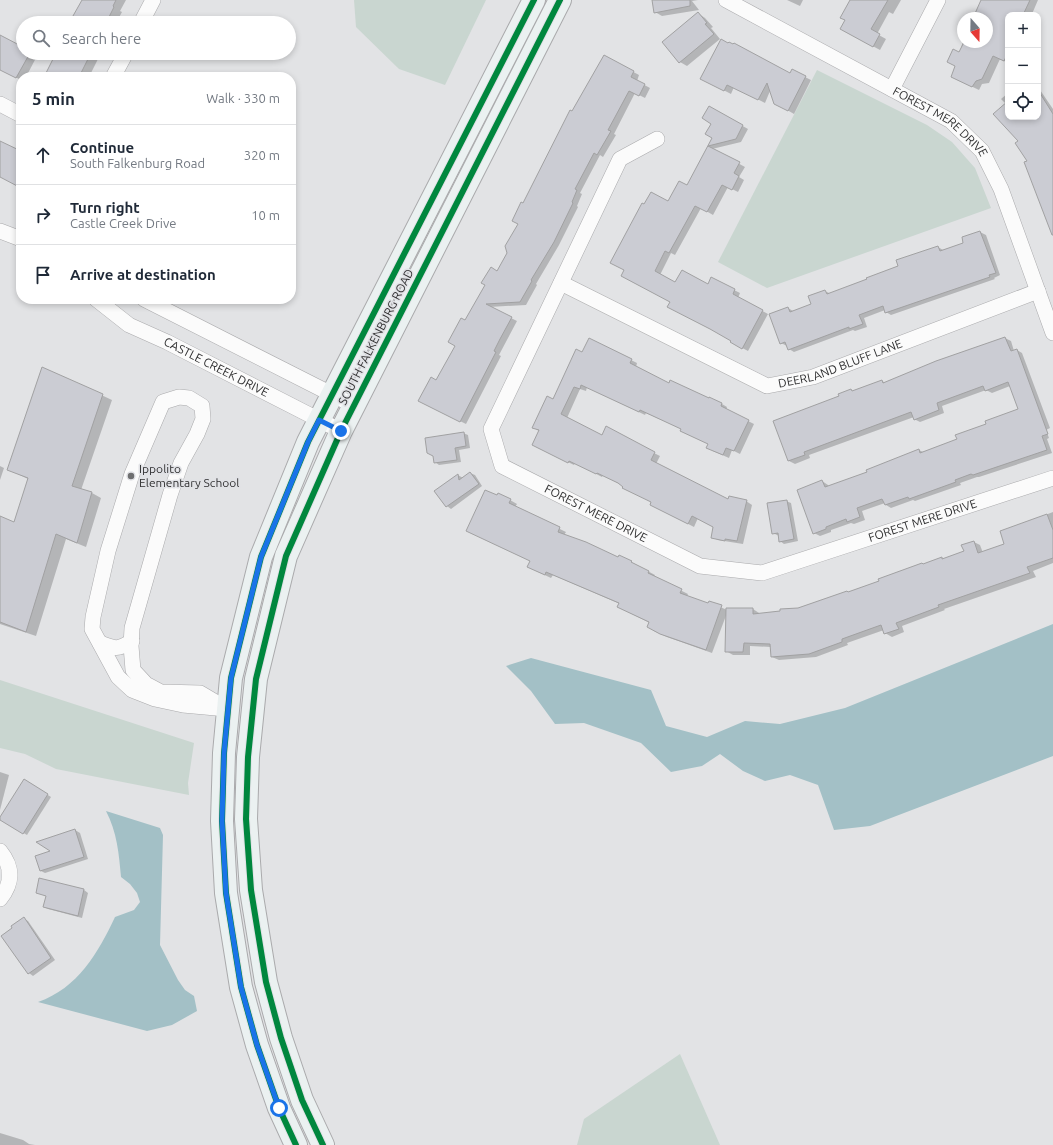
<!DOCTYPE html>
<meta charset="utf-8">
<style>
:root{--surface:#fff;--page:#f6f6f7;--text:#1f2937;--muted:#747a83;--line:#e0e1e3}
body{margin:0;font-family:Ubuntu,sans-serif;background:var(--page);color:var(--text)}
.controls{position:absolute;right:12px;top:12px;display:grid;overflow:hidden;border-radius:8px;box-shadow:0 2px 6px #0003}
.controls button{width:36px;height:36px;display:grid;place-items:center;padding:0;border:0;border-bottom:1px solid var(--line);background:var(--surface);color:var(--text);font:20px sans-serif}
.compass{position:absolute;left:957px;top:12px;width:36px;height:36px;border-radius:50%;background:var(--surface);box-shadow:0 2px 6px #0003;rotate:160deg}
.stop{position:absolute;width:12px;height:12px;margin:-9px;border:3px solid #1a73e8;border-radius:50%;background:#fff}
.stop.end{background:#1a73e8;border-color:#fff;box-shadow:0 1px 4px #0008}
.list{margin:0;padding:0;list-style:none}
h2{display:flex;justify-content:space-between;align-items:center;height:52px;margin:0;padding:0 16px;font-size:17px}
h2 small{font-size:13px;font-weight:400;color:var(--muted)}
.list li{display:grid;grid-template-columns:26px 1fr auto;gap:12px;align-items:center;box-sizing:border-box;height:60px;padding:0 16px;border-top:1px solid var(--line)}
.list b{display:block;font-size:15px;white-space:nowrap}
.list p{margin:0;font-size:13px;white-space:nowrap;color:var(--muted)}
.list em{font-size:13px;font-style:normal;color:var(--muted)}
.icon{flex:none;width:22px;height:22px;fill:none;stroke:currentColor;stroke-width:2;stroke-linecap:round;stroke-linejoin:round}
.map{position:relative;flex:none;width:1053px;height:1145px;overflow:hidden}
.search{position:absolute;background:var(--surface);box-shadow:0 2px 6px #0003;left:16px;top:16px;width:280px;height:44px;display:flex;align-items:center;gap:10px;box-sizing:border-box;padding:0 14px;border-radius:22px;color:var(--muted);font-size:15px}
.panel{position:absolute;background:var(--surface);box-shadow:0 2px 6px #0003;left:16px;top:72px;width:280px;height:232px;border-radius:16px}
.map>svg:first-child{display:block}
.green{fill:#c9d6d0}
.water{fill:#a3c0c6}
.shadow{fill:#0003}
.building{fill:#cbccd3;stroke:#a1a1a2}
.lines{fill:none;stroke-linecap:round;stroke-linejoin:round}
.street-casing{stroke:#aaaaac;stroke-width:16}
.secondary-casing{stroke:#aaaaac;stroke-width:24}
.street{stroke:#fbfbfb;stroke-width:15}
.secondary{stroke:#ebf1f1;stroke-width:22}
.cycleway-casing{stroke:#e1e2e6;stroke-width:8}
.cycleway{stroke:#00873e;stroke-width:6}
.route{stroke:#1a73e8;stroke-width:5}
.poi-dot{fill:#6e6f70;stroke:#e1e2e6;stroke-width:1.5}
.labels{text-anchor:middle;stroke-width:3;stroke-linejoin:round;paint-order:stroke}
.street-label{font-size:12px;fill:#303031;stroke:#e1e2e6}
.poi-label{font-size:12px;fill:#303031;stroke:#e1e2e6;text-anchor:start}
</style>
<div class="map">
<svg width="1053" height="1145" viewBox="0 0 1053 1145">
<rect width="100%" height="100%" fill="#e2e3e5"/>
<g class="green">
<polygon points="354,0 486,0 445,85 399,69 356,27"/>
<polygon points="817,70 927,125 952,142 975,168 991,208 767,288 718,262"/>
<polygon points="0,680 194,743 188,783 189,795 56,769 25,754 0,748"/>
<polygon points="680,1054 720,1145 577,1145 584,1119"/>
</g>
<g class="water">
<polygon points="1053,624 1053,756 870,826 834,830 818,785 790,775 765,781 743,771 720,754 702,766 671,772 641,743 584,723 555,724 531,691 506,666 531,658 651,690 666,726 707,737 745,721 780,724 845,708"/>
<path d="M106,811L160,828L163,835L160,945L178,980L185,990L194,996L197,1011L172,1025L147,1031L38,1002C78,988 98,953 115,917L134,910L140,902L137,893L130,884L121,877C119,854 117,832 106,811Z"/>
</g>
<g class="shadow">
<polygon points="83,0 126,0 120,11 122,12 116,23 73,23"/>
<polygon points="653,0 698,0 692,1 699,10 662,16 655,12"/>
<polygon points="787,0 803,0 800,6"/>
<polygon points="851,0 901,0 893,14 889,12 877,34 886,39 880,50 841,29 846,20"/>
<polygon points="982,0 1038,0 1032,14 1034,15 1008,15 1008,63 1000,59 989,83 982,84 979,90 952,77 959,53 963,42 987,42 987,18 974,18"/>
<polygon points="699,14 705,18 713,27 711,28 720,39 687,66 680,62"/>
<polygon points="0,36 23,48 23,53 32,53 37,56 26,77 21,77 21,80 0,69"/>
<polygon points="58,53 101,53 89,77 45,77"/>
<polygon points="604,56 639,75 637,81 650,88 645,98 635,93 614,134 616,135 603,157 600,155 580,193 582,194 577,206 578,207 559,245 536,284 537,285 526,305 489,307 517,321 499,355 501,356 466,424 425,404 457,345 466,321 498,272 508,253 520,224 524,205"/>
<polygon points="791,75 805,77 811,80 794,114 782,107 770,91 765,103 734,87 731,94 708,82"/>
<polygon points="1038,87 1053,109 1053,234 1029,162 1020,142 994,114 1006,104 1001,99 1008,93 1008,117 1038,117"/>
<polygon points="709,107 748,129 741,142 712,149 745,167 739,177 744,180 738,192 728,187 713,215 701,208 675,255 671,253 660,275 675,283 708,285 734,290 740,293 738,298 768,314 748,351 731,342 732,340 671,302 625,270 644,205 668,203 687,187 713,138"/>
<polygon points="980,232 986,235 1000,275 994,278 995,279 891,315 886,312 885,310 864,318 867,327 855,331 853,330 794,352 789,349 787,346 781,343 788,308 793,311 812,305 825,291 831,294 899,266 938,247 943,250 965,243 963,238"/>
<polygon points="1005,338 1011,341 1014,351 1017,350 1022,353 1050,428 1046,430 1049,438 1047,439 1052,453 979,477 977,477 960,483 961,485 915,501 913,500 891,508 886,505 885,503 862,511 865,520 854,524 851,523 831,530 831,532 820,536 814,533 822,481 828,485 829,487 868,472 919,450 923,452 958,440 987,424 1019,410 1010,386 992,393 986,390 942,406 944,413 920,422 914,419 914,417 809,455 810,458 795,464 789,461 840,397 851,390 854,392 882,381 886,383"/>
<polygon points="582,354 631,360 637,363 636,367 669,384 722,404 727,407 726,410 754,424 740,454 732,450 729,458 713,451 709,444 681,431 682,429 646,413 645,415 587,387 586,391 580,389 567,418 602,436 654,453 660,456 656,464 729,501 746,501 752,505 743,544 718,540 712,537 714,527 698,518 694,527 657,508 652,502 603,475 602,477 575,463 574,465 539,448 539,431 534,428 553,401"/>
<polygon points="43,368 112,400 81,490 92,493 101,498 86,547 66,539 36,636 0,624 0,517 15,524 28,479 8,469"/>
<polygon points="463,433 468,435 470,448 459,450 461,462 439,465 435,462"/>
<polygon points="0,466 4,468 0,480"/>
<polygon points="470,473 475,475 482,486 451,509 447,506 436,491 458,475 463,478"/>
<polygon points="510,500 517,504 515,507 566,532 564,535 618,558 631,562 655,575 654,577 688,594 687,596 708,604 709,602 727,610 753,609 759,613 759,614 798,609 849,593 942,558 944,560 965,552 974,542 980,545 983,553 1006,544 1001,532 1053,512 1053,563 1033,571 1036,577 944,609 945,610 902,626 904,632 892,637 885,633 884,630 847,643 848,645 816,657 779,660 772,657 771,647 750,646 750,655 733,655 726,651 727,613 712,653 667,637 654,631 650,623 618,607 620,604 553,575 551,578 534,570 528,567 531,561 474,534"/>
<polygon points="786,501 791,503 798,541 784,544 780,541 779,536 773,533"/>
<polygon points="0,772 9,775 0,810"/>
<polygon points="24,780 51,797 27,835 0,819"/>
<polygon points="75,830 80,833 88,859 45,873 41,871 53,851"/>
<polygon points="40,879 84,890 88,893 82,918 48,909 44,907 47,896 37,892"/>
<polygon points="24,919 28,921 55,960 33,976 29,973"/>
<polygon points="0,1133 23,1140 29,1144 35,1145 0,1145"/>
</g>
<g class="building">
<polygon points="82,0 116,0 113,6 114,7 106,23 69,23"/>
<polygon points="652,0 690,0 690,6 654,13"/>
<polygon points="850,0 888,0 871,29 880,34 873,47 840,29 845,20 840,18"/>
<polygon points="981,0 1030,0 1023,15 1008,15 1008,53 1004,61 993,56 982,79 976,81 972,87 951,77 955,66 947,62 953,49 959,52 964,42 987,42 987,18 973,18"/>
<polygon points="698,12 707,23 705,24 714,34 679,63 662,42"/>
<polygon points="0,35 23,47 23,53 30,53 16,78 0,70"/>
<polygon points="721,39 728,43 729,42 733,44 734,43 790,73 792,69 806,76 788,111 774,104 767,83 758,100 727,85 724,91 700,79"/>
<polygon points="56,53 91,53 79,77 44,77"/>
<polygon points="604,55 634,71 631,77 645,84 639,96 629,91 608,130 611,131 597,155 594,153 575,189 577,190 572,202 573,203 554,242 531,280 532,281 520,302 486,304 512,317 500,339 494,351 496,352 460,422 418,401 431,377 436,380 455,346 448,342 461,318 465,320 485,285 481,283 491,267 497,271 507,253 505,246 518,224 512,221 521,202 523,203 570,110 572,111"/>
<polygon points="1038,90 1053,114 1053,235 1052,235 1024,162 1027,161 1015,143 1018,141 993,114 1008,101 1008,117 1038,117"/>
<polygon points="709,106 743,125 736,139 708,146 740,162 734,173 739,176 732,190 722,185 707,212 695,206 669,253 665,251 655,271 675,282 682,270 708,284 711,277 735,289 733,294 763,310 742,349 730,342 731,341 710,329 667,307 670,302 621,276 624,270 610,263 642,203 644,204 651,192 668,201 679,181 687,185 712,138 705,134 711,124 702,118"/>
<polygon points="0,141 21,151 21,188 0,177"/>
<polygon points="980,231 996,273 989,275 990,277 885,313 883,306 859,315 863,324 849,329 849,327 788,350 785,342 780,344 769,314 788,307 790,312 811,304 808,296 825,290 827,294 867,279 866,278 898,266 896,260 938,246 940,251 963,243 962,237"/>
<polygon points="1005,337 1011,351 1017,349 1036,401 1048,434 1042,436 1047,450 973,475 971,474 955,480 956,482 909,499 908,497 885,505 882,499 857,508 860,517 847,522 846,519 826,527 826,529 813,534 797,490 822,480 825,487 867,472 866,470 919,449 920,453 957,439 955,435 986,424 985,421 1018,409 1008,382 985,391 983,386 937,403 939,410 914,420 911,412 804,452 805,455 788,461 773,421 839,396 838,394 851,389 852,391 882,380 883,383 936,361"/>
<polygon points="589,338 632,359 630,363 669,383 670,380 709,398 709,397 722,403 721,406 749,420 734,451 726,448 723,455 706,448 708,444 680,431 681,429 640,410 639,412 581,385 580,389 574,387 561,414 602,435 606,426 655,452 651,460 728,499 729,496 747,500 737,541 725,539 725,541 711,538 713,527 692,516 688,524 650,505 651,502 622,488 623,487 618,483 597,473 596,474 569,461 568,463 532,445 539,430 532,428 547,396 553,399 576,349 582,352"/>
<polygon points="42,367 103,394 72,486 92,492 77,543 56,534 26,632 0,622 0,516 14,522 28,478 7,470"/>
<polygon points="464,432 466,446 455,448 457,460 434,463 433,456 427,453 425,438"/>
<polygon points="470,472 479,484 446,507 434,491 458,474 459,480"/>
<polygon points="485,490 497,495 498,493 511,499 509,503 560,527 558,532 586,542 618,557 619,555 632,561 631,562 649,571 648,573 682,589 680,593 708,603 709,601 722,605 706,650 660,634 647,627 649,622 617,607 619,603 546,572 545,575 527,567 530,561 466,531"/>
<polygon points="787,500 794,539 779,542 778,533 772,534 767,503"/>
<polygon points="1047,514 1053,530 1053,558 1027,567 1030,573 938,605 939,607 896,623 899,629 884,634 881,625 842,639 842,642 809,654 771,657 770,644 744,643 743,652 725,652 726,608 753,608 753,614 780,611 780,609 798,608 847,591 848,592 879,581 878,579 922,563 923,564 942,557 942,559 964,551 961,545 974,541 978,553 1004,544 1000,531"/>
<polygon points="24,779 48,794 23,834 0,820 0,817"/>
<polygon points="75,829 84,857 40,871 35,856 50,851 36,842"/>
<polygon points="39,878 84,889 78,916 43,907 46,896 36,893"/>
<polygon points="24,917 51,958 28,974 1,936 12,928 11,926"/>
</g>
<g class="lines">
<g class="street-casing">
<g id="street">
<path id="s1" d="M726,0L951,121L982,151L1001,189L1053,333"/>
<polyline points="141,23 153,0"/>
<polyline points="113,77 126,53"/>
<polyline points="892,89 938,0"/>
<polyline points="0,104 21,115"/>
<path id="s2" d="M657,139L620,159L491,429L502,466L700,566L762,573L1053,478"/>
<polyline points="0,231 21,239"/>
<path id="s3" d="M561,283L767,386L813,377L1038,291"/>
<path id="s4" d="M96,299L129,325L167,342L341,431"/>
<polyline points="144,299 353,405"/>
<polygon points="179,397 189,398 202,406 203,419 197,434 181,463 170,495 132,628 131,646 133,670 146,684 161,692 200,693 227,709 183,705 155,699 132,690 118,677 92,629 93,617 108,551 132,474 163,402"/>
<path d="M100,643C115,649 118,650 132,641"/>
<path d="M0,851C13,867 13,883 0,899"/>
</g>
</g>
<g class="secondary-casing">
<g id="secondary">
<polyline points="296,1145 279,1108 257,1045 241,987 226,893 222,821 224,753 231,678 261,557 308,442 534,0"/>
<polyline points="323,1145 302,1100 281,1038 266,982 251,890 246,819 248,757 256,679 286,556 341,431 560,0"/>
</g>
</g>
<use href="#street" class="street"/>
<use href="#secondary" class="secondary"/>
<g class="cycleway-casing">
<g id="cycleway">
<polyline points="296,1145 279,1108 257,1045 241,987 226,893 222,821 224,753 231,678 261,557 308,442 534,0"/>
<polyline points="323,1145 302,1100 281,1038 266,982 251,890 246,819 248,757 256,679 286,556 341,431 560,0"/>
</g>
</g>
<use href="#cycleway" class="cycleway"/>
</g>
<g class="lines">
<polyline class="route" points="279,1108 257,1045 241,987 226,893 222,821 224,753 231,678 261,557 308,442 319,420 341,431"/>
</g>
<circle class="poi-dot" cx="131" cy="476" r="4"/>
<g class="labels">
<g class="street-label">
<text dy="4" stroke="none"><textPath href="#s1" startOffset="247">FOREST MERE DRIVE</textPath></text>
<text transform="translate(376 337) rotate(-63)" y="4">SOUTH FALKENBURG ROAD</text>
<text dy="4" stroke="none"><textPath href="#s3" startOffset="307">DEERLAND BLUFF LANE</textPath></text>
<text dy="4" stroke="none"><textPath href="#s4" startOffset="139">CASTLE CREEK DRIVE</textPath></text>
<text dy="4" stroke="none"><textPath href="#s2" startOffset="485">FOREST MERE DRIVE</textPath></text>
<text dy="4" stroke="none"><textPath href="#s2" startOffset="833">FOREST MERE DRIVE</textPath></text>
</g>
<g class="poi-label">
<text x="139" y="473">Ippolito<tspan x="139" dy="14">Elementary School</tspan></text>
</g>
</g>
</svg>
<div class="controls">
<button>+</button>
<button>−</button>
<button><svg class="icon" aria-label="locate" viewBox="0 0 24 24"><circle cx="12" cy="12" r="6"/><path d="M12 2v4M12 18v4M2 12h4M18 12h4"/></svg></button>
</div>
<svg class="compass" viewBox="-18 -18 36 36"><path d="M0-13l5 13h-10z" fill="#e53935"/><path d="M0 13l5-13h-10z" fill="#747a83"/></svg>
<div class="stop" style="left:279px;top:1108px"></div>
<div class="stop end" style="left:341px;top:431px"></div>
<div class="search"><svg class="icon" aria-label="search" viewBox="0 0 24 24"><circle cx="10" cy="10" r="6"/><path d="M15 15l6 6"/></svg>Search here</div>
<section class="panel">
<h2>5 min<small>Walk · 330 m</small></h2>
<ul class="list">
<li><svg class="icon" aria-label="ahead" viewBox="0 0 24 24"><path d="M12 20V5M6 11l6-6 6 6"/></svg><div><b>Continue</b><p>South Falkenburg Road</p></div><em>320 m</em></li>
<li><svg class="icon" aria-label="right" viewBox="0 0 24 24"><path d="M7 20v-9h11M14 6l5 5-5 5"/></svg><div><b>Turn right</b><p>Castle Creek Drive</p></div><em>10 m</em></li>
<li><svg class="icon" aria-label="arrive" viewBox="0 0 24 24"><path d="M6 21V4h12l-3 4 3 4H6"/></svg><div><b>Arrive at destination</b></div></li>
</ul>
</section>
</div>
